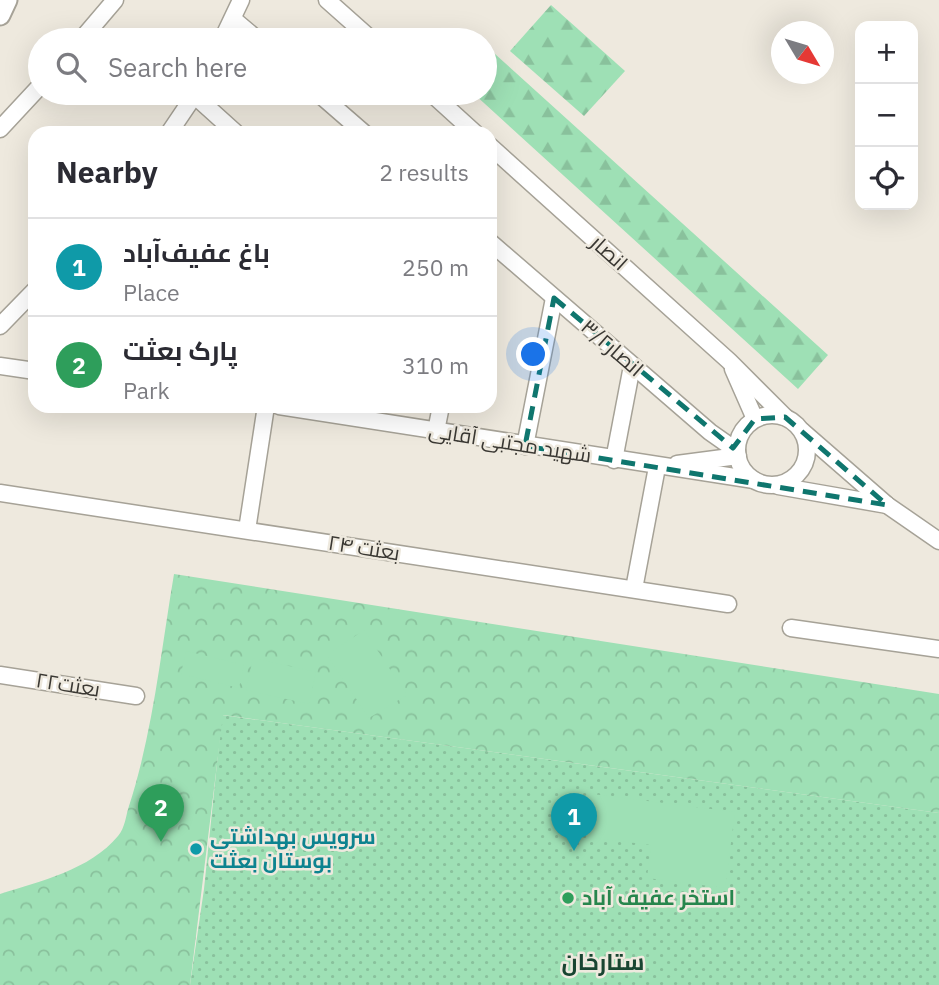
<!DOCTYPE html>
<meta charset="utf-8">
<style>
:root{--surface:#fff;--page:#f2f2f3;--text:#2b2b33;--muted:#7c7c81;--line:#e1e1e2;--accent:#2a8961}
body{margin:0;font-family:"IBM Plex Sans",Cairo,sans-serif;background:var(--page);color:var(--text)}
.controls{position:absolute;right:21px;top:21px;display:grid;overflow:hidden;border-radius:14px;box-shadow:0 7px 28px #0002}
.controls button{width:63px;height:63px;display:grid;place-items:center;padding:0;border:0;border-bottom:2px solid var(--line);background:var(--surface);color:var(--text);font:35px sans-serif}
.compass{position:absolute;left:771px;top:21px;width:63px;height:63px;border-radius:50%;background:var(--surface);box-shadow:0 7px 28px #0002;rotate:128deg}
.you{position:absolute;left:534px;top:355px;width:24px;height:24px;margin:-18px;border:5px solid #fff;border-radius:50%;background:#1a73e8;box-shadow:0 0 0 10px #1a73e833}
.badge{display:grid;place-items:center;width:46px;height:46px;border-radius:50%;background:var(--accent);color:#fff;font-size:23px;font-weight:700}
.pin{position:absolute;translate:-50% -58px;filter:drop-shadow(0 2px 4px #0008)}
.pin::after{content:'';position:absolute;top:37px;width:24px;height:21px;background:inherit;clip-path:polygon(0 0,100% 0,50% 100%)}
.list{margin:0;padding:0;list-style:none}
h2{display:flex;justify-content:space-between;align-items:center;height:91px;margin:0;padding:0 28px;font-size:30px}
h2 small{font-size:23px;font-weight:400;color:var(--muted)}
.list li{display:grid;grid-template-columns:46px 1fr auto;gap:21px;align-items:center;box-sizing:border-box;height:98px;padding:0 28px;border-top:2px solid var(--line)}
.list b{display:block;font-size:26px;white-space:nowrap}
.list p{margin:0;font-size:23px;white-space:nowrap;color:var(--muted)}
.list em{font-size:23px;font-style:normal;color:var(--muted)}
.icon{flex:none;width:38px;height:38px;fill:none;stroke:currentColor;stroke-width:2;stroke-linecap:round;stroke-linejoin:round}
.map{position:relative;flex:none;width:939px;height:985px;overflow:hidden}
.search{position:absolute;background:var(--surface);box-shadow:0 7px 28px #0002;left:28px;top:28px;width:469px;height:77px;display:flex;align-items:center;gap:18px;box-sizing:border-box;padding:0 24px;border-radius:38px;color:var(--muted);font-size:26px}
.panel{position:absolute;background:var(--surface);box-shadow:0 7px 28px #0002;left:28px;top:126px;width:469px;height:287px;border-radius:21px}
.map>svg:first-child{display:block}
.grass{fill:url(#grass-dots)}
.forest{fill:url(#forest-firs)}
.park{fill:url(#park-crowns)}
.pitch{fill:#9ee0b5}
.lines{fill:none;stroke-linecap:round;stroke-linejoin:round}
.minor-casing{stroke:#a6a297;stroke-width:19}
.major-casing{stroke:#a6a297;stroke-width:23}
.minor{stroke:#fff;stroke-width:16}
.major{stroke:#fff;stroke-width:19}
.marked{fill:none;stroke:#0f766e;stroke-width:5;stroke-dasharray:14 9;stroke-linejoin:round}
.culture-dot{fill:#0f9aa8;stroke:#eee9de;stroke-width:2.5}
.leisure-dot{fill:#2e9e5b;stroke:#eee9de;stroke-width:2.5}
.labels{text-anchor:middle;stroke-width:5;stroke-linejoin:round;paint-order:stroke}
.street-label{font-size:21px;fill:#3a3833;stroke:#eee9de}
.culture-label{font-size:21px;font-weight:bold;fill:#0d838f;stroke:#eee9de;text-anchor:start}
.leisure-label{font-size:21px;font-weight:bold;fill:#27864d;stroke:#eee9de;text-anchor:start}
.neighbourhood-label{font-size:23px;font-weight:bold;fill:#194531;stroke:#eee9de}
</style>
<div class="map">
<svg width="939" height="985" viewBox="0 0 939 985">
<defs>
<pattern id="grass-dots" width="8" height="8" patternUnits="userSpaceOnUse" patternTransform="scale(1.75)"><rect width="8" height="8" fill="#9ee0b5"/><path d="M2 2h.1M6 6h.1" fill="none" stroke="#89c19c" stroke-width="1.8" stroke-linecap="round"/></pattern>
<pattern id="forest-firs" width="22" height="20" patternUnits="userSpaceOnUse" patternTransform="scale(1.75)"><rect width="22" height="20" fill="#9ee0b5"/><path d="M5 1l3.5 6h-7zM16 11l3.5 6h-7z" fill="#89c19c"/></pattern>
<pattern id="park-crowns" width="20" height="18" patternUnits="userSpaceOnUse" patternTransform="scale(1.75)"><rect width="20" height="18" fill="#9ee0b5"/><path d="M2 6a3 3 0 1 1 6 0M12 15a3 3 0 1 1 6 0" fill="none" stroke="#89c19c"/></pattern>
</defs>
<rect width="100%" height="100%" fill="#eee9de"/>
<polygon class="grass" points="222,715 939,813 939,985 190,985 204,889"/>
<g class="forest">
<polygon points="551,5 625,71 584,116 510,51"/>
<polygon points="485,45 828,355 798,389 473,93 485,93"/>
</g>
<path class="park" d="M174,574L939,694V813L223,715L190,985H0V894C40,881 90,870 118,836C125,828 126,815 129,806C153,732 161,651 174,574Z"/>
<g class="pitch">
<polygon points="364,630 407,695 369,718 327,655"/>
<polygon points="186,651 244,665 239,688 181,674"/>
<polygon points="253,658 316,672 309,704 246,690"/>
<polygon points="592,794 735,812 725,888 647,878 651,845 587,837"/>
</g>
<g class="lines">
<g class="minor-casing">
<g id="minor">
<polyline points="327,0 372,40"/>
<polyline points="233,19 258,40"/>
<polyline points="81,40 115,0"/>
<polyline points="222,40 241,0"/>
<polyline points="318,93 364,133"/>
<polyline points="431,93 475,133"/>
<polyline points="195,96 236,133"/>
<polyline points="0,129 40,86"/>
<polyline points="169,133 196,93"/>
<polyline points="490,146 729,361 785,417"/>
<polyline points="490,242 710,432 737,451"/>
<polyline points="0,326 35,290"/>
<polyline points="0,366 35,371"/>
<polyline points="733,369 755,419"/>
<polyline points="279,406 754,480"/>
<circle cx="772" cy="450" r="35"/>
<polyline points="436,431 441,406"/>
<polyline points="802,431 887,505 939,541"/>
<polyline points="525,446 554,298"/>
<polyline points="614,460 632,366"/>
<polyline points="677,464 738,456"/>
<polyline points="778,486 887,505"/>
<polyline points="0,493 728,604"/>
<polyline points="247,530 266,406"/>
<polyline points="634,589 657,467"/>
<polyline points="791,628 939,649"/>
<polyline points="0,675 136,696"/>
</g>
</g>
<g class="major-casing">
<polyline id="major" points="0,15 7,0"/>
</g>
<use href="#minor" class="minor"/>
<use href="#major" class="major"/>
</g>
<path class="marked" d="M554,298L733,448L755,419L785,417L887,505L525,446Z"/>
<circle class="culture-dot" cx="196" cy="849" r="7"/>
<circle class="leisure-dot" cx="568" cy="898" r="7"/>
<g class="labels">
<g class="street-label">
<text transform="translate(609 253) rotate(42)" y="7">انصار</text>
<text transform="translate(612 348) rotate(41)" y="7">انصار۳/۲</text>
<text transform="translate(510 443) rotate(9)" y="7">شهید مجتبی آقایی</text>
<text transform="translate(364 548) rotate(9)" y="7">بعثت ۲۴</text>
<text transform="translate(68 685) rotate(9)" y="7">بعثت۲۲</text>
</g>
<g class="culture-label">
<text x="210" y="844">سرویس بهداشتی<tspan x="210" dy="24">بوستان بعثت</tspan></text>
</g>
<g class="leisure-label">
<text x="582" y="905">استخر عفیف آباد</text>
</g>
<g class="neighbourhood-label">
<text x="603" y="970">ستارخان</text>
</g>
</g>
</svg>
<div class="controls">
<button>+</button>
<button>−</button>
<button><svg class="icon" aria-label="locate" viewBox="0 0 24 24"><circle cx="12" cy="12" r="6"/><path d="M12 2v4M12 18v4M2 12h4M18 12h4"/></svg></button>
</div>
<svg class="compass" viewBox="-18 -18 36 36"><path d="M0-13l5 13h-10z" fill="#e53935"/><path d="M0 13l5-13h-10z" fill="#7c7c81"/></svg>
<div class="you"></div>
<div class="pin badge" style="left:574px;top:851px;background:#0f9aa8">1</div>
<div class="pin badge" style="left:161px;top:842px;background:#2e9e5b">2</div>
<div class="search"><svg class="icon" aria-label="search" viewBox="0 0 24 24"><circle cx="10" cy="10" r="6"/><path d="M15 15l6 6"/></svg>Search here</div>
<section class="panel">
<h2>Nearby<small>2 results</small></h2>
<ul class="list">
<li><span class="badge" style="background:#0f9aa8">1</span><div><b>باغ عفیف‌آباد</b><p>Place</p></div><em>250 m</em></li>
<li><span class="badge" style="background:#2e9e5b">2</span><div><b>پارک بعثت</b><p>Park</p></div><em>310 m</em></li>
</ul>
</section>
</div>
